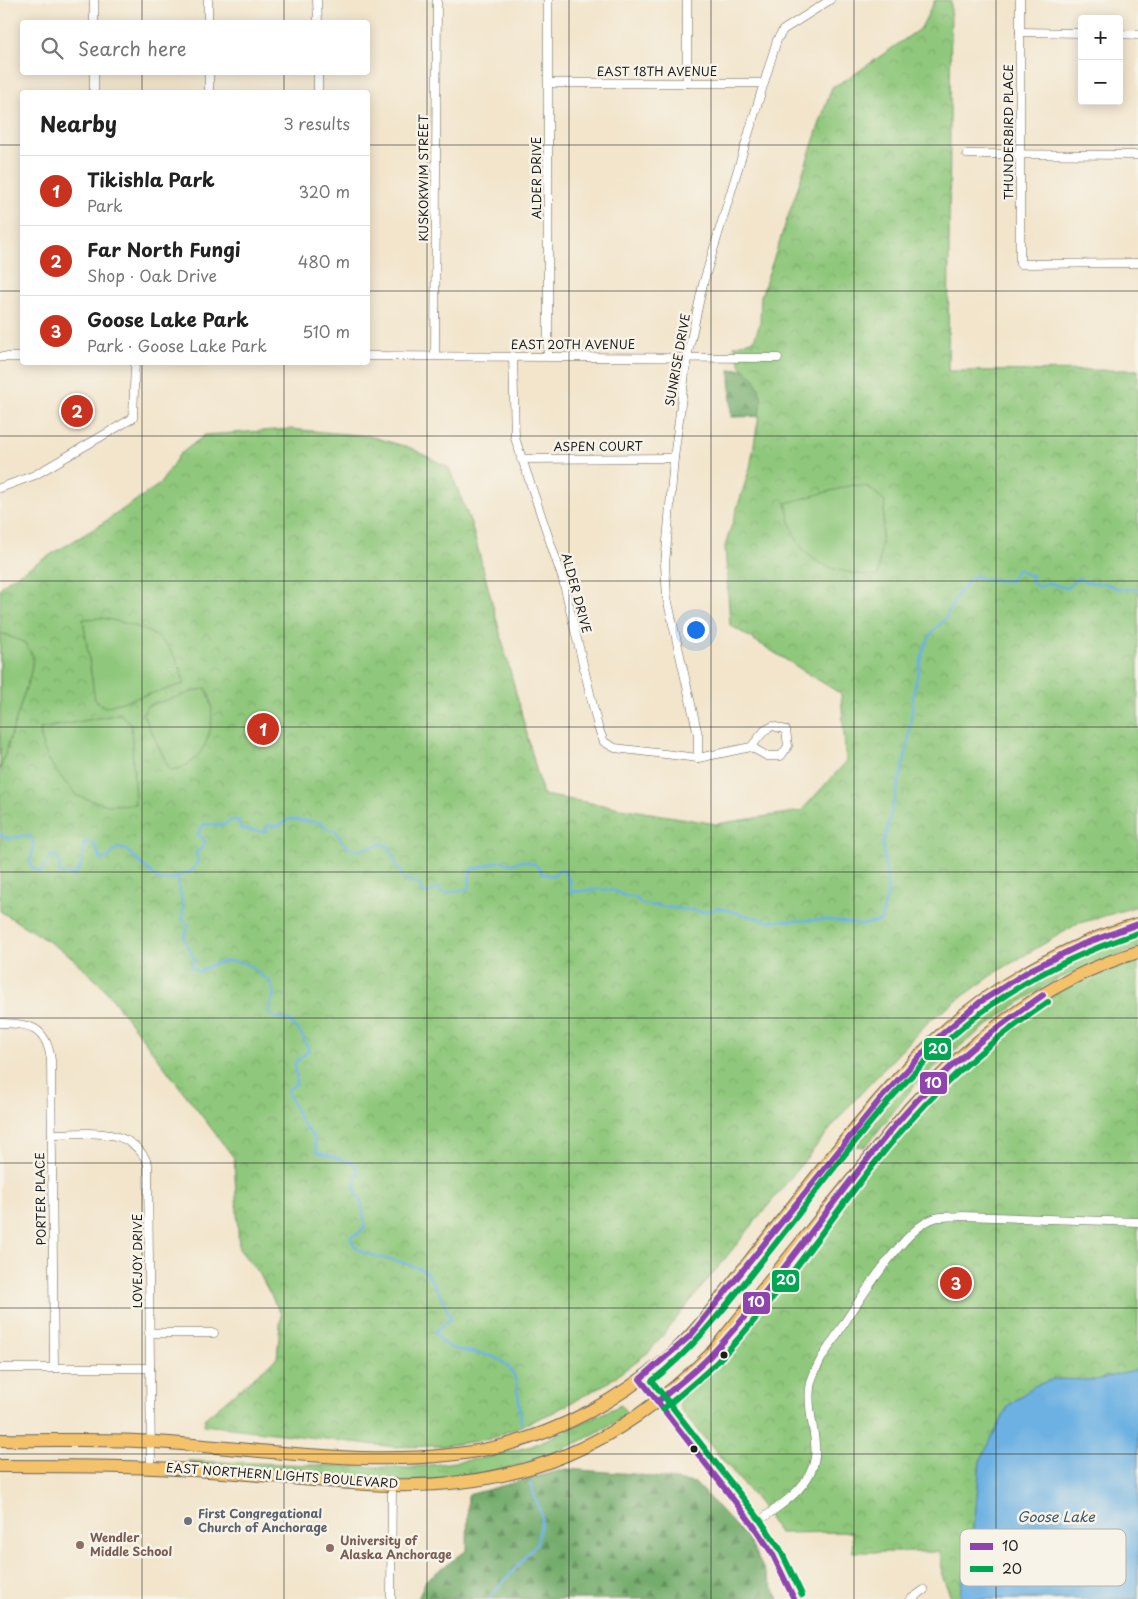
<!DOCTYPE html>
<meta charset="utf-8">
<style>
:root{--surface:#fff;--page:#f6f6f6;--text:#222;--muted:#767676;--line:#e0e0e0;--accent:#c8321e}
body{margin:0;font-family:"Playpen Sans",sans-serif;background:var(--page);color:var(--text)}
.controls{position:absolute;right:15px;top:15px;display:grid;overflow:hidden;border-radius:5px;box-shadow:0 2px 12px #0003}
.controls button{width:45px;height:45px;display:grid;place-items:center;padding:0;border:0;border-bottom:1px solid var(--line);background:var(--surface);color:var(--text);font:25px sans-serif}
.you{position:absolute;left:695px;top:629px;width:18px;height:18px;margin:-12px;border:4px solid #fff;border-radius:50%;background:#1a73e8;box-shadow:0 0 0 8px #1a73e833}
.badge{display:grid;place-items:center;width:32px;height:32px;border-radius:50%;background:var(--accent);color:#fff;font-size:16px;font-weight:700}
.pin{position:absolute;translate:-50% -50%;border:2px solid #fff;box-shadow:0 1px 5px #0006}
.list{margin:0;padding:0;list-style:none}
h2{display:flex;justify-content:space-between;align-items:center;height:65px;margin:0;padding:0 20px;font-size:21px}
h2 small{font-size:16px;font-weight:400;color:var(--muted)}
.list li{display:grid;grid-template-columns:32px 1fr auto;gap:15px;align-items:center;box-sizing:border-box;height:70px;padding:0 20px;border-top:1px solid var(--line)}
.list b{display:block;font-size:19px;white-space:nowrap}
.list p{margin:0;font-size:16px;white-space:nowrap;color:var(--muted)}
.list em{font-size:16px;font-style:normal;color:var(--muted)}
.icon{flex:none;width:28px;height:28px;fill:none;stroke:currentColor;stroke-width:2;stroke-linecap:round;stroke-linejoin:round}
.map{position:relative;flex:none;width:1138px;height:1599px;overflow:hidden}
.search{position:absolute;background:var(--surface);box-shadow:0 2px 12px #0003;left:20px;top:20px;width:350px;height:55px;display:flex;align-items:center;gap:12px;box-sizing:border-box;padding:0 18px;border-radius:5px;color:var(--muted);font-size:19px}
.panel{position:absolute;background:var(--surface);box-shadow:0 2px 12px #0003;left:20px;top:90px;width:350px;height:275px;border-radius:5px}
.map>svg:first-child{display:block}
.grass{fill:url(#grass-tufts);stroke:#56724c}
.forest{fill:url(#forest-firs);stroke:#486444}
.park{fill:url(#park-crowns);stroke:#56724c}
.pitch{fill:#8fc87c;stroke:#56724c}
.water{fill:#6cb1e2;stroke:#44667f}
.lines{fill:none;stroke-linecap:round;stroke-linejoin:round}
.stream{stroke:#6cb1e2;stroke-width:2.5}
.minor-casing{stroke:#67625a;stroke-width:9}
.primary-casing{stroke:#67625a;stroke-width:14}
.minor{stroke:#fff;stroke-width:8}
.primary{stroke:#f3c26a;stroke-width:12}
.bus-1-casing{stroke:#f7f3e8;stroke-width:10}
.bus-2-casing{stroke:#f7f3e8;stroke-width:10}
.bus-1{stroke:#8e44ad;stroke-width:6}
.bus-2{stroke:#00a651;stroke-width:6}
.grid{fill:none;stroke:#1c1c1c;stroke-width:1;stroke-opacity:0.55}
.bus-dot{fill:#1c1c1c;stroke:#f7f3e8;stroke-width:2}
.worship-dot{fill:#6b7280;stroke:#f7f3e8;stroke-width:2}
.education-dot{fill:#8d6e63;stroke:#f7f3e8;stroke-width:2}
.labels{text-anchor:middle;stroke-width:5;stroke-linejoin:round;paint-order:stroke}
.street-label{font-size:12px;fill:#1c1c1c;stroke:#f7f3e8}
.worship-label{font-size:12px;font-weight:bold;fill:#5b616d;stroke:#f7f3e8;text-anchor:start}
.education-label{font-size:12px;font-weight:bold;fill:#785e54;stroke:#f7f3e8;text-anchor:start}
.water-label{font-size:14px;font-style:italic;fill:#3c586b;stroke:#f7f3e8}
.key{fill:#f7f3e8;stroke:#b5b2ab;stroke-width:1}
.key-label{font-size:14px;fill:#1c1c1c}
.line-badge{stroke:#f7f3e8;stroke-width:2}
.badge-label{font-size:14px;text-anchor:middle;font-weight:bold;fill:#fff}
</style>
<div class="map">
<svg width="1138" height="1599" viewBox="0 0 1138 1599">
<defs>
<pattern id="grass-tufts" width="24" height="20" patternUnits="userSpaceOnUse" patternTransform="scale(1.25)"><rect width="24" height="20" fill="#8fc87c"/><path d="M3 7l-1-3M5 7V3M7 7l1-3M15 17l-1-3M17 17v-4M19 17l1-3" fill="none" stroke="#7bab6b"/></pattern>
<pattern id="forest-firs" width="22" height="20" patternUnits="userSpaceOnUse" patternTransform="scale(1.25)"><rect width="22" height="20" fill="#73ac6c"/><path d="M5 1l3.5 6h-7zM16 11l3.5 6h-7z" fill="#5e8b58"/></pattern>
<pattern id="park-crowns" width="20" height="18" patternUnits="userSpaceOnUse" patternTransform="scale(1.25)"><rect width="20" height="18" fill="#8fc87c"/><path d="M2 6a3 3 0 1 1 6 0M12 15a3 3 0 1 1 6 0" fill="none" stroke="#7bab6b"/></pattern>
</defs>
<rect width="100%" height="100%" fill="#f7f3e8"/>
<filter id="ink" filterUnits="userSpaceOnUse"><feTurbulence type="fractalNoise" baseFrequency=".02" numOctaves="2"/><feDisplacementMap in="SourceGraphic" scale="10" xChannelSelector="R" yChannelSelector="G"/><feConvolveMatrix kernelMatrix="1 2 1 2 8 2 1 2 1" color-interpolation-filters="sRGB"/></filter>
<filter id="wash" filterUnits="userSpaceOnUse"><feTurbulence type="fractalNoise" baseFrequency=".0096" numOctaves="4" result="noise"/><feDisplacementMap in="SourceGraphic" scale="20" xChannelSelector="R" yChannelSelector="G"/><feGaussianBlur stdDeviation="1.12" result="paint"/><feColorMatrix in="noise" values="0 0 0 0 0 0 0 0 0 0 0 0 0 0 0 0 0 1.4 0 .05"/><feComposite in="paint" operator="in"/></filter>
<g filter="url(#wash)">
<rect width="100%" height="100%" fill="#f2e5cc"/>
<g class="grass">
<path d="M1138,932V948L1055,980L1014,1006L965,1042L917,1082L865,1147L856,1146C865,1134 877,1123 884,1110C887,1104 888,1097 892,1093C955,1018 1044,958 1138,932Z"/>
<polygon points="621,1405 628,1415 581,1441 537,1460 493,1472 439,1481 377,1482 188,1467 188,1461 408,1468 479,1459 532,1446"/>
</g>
<g class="forest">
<polygon points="751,368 776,416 731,417 730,370"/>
<polygon points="566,1469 634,1474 695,1483 748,1539 779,1599 418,1599 426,1580 467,1550 468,1495"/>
</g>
<g class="park">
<polygon points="935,0 951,0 948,371 1138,370 1138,906 1077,924 998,971 930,1020 848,1107 650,1351 607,1383 552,1413 490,1439 444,1446 395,1447 204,1425 205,1418 277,1358 281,1314 260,1275 239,1249 234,1158 104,988 68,954 0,911 0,588 10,579 97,527 160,484 179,455 205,435 290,429 369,436 411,448 449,468 471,523 543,795 716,824 801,811 846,762 841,694 730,625 725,546 750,468 762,398 755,379 741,366 734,346 754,340 760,324 761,296 832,87 849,78 921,28"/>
<polygon points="1138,958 1138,1599 952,1599 943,1578 940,1552 853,1552 852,1532 779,1533 759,1503 681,1410 678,1402 687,1390 725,1357 743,1323 934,1086 1017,1017 1068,986"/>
</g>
<g class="pitch">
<path d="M853,485L868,487L885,501L878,576C852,574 819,570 802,548C792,536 789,517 786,503Z"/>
<path d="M102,618C145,626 175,637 184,684L105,707L95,700L83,619Z"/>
<polygon points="0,633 24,642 33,656 31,672 0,770"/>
<path d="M206,688C221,716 207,768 170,770L143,714L147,706Z"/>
<polygon points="120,714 131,723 135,804 108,805 77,796 55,770 43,748 40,729"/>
</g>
<polygon class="water" points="1138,1369 1138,1599 961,1599 960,1593 975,1518 980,1461 1009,1405 1034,1386 1054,1379 1096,1380"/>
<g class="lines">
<g class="stream">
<path d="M0,833L7,839L29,835L34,844L30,864L35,870L41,872L51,856L55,855L60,860L59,873L74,876L81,866L84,842L94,844L101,860L109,857L116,849H125L159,880H170L193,870L198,860L196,852L202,848L205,840L197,834L204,824L224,825L231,820H238L241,829L266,832L268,825L279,826L289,819L322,823L329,830H335L345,845L357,851L381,844L387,845L394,856L396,867L402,870V878L419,884L423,893L428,894L437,888L444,893L469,889L470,870L501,861L509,864L524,861L536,865L543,874L554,876L558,870L562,869L570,881L571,892C586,891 612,885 624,896L635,897L641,904L704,912L719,908L768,921L828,920L862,925L881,921L888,891L883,844L908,746L914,690L924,648L933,631L945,619L958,593L965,587L967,581L976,575L982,579L1011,581L1017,568L1023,573L1033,576L1031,582L1039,587L1048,583L1067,588L1079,578L1086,582L1107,584L1119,589H1138"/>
<path d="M177,876L183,908V921L189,925L184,938L195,960L191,967L199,972C215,961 238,956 254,969C260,974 263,978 270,981L274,994L268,1012L275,1018L289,1020L300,1032L309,1050L295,1063L296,1084L287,1091L300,1120L314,1138L317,1152L354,1163L358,1172L354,1187L362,1204L365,1227L358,1234L351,1236C351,1262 407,1256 426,1273C437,1284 444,1304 451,1318L435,1332C453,1366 491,1339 513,1373C518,1382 520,1411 521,1423"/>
<polyline points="489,1599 537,1543 542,1517 530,1483"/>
</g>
</g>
</g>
<g filter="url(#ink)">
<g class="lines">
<g class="minor-casing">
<g id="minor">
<polyline points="94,0 94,22"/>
<polyline points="208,0 208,22"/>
<polyline points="317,0 318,22"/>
<polyline points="687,0 687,83"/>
<polyline points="1020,0 1020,264 1138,263"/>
<polyline points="1020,32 1082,33"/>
<polyline points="1119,34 1138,35"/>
<polyline points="94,72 94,92"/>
<polyline points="209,72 209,92"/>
<polyline points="318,72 318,92"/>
<polyline points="549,83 764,83"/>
<polyline points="967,154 1138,155"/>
<polyline points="368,356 778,358"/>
<polyline points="435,356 437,0"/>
<polyline points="513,356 515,438 563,580 598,727 604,742 615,748 698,758 751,747 767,756 781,756 788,746 786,730 773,726 765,730 751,747"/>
<polyline points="548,356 548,0"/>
<polyline points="0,357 22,357"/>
<polyline points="521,459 674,458"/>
<polyline points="0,488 35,475 133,418 135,362"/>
<polyline points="698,758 698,735 667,598 665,565 674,458 687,358 703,284 777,40 783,30 830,0"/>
<path d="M0,1023C31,1024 46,1026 51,1060L54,1368"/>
<path d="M52,1134C88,1134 131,1125 148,1164L151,1467"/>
<polyline points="149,1333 214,1333"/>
<polyline points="0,1368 150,1368"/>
<polyline points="640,1379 753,1525 772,1553 794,1599"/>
<path d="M753,1525C768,1514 786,1503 798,1490C832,1455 805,1426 810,1388C811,1377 816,1369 821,1359C842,1328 901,1227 935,1218C943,1216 953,1217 962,1216L1138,1222"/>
<polyline points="391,1599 392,1485"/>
<polyline points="911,1599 924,1590"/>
</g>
</g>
<g class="primary-casing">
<g id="primary">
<path d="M0,1440C52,1441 104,1438 155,1442C266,1449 397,1473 505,1445C563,1430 619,1399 665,1360C697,1333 722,1296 748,1263C808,1188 866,1108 935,1040C987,989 1067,944 1138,924"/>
<path d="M0,1466C74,1466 149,1466 223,1472C279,1476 336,1484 392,1485C524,1488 617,1446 710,1355L909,1109C971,1040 1047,979 1138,952"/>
</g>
</g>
<use href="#minor" class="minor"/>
<use href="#primary" class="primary"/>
<g class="bus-1-casing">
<g id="bus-1">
<path d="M657,1402C675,1387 695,1372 711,1355C781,1280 836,1193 903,1116C945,1067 991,1031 1043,995"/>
<polyline points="794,1599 772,1553 753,1525 640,1379 690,1336 882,1097 936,1039 980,1002 1030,970 1083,944 1138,924"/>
</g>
</g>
<g class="bus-2-casing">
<g id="bus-2">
<path d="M663,1409C681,1394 700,1379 717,1362C789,1287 842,1197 911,1120C954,1072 995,1038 1048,1002"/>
<path d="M802,1595L780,1549L760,1520L652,1381C697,1346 729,1302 764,1258C825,1182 888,1089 963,1027C1014,984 1074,954 1138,933"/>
</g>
</g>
<use href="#bus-1" class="bus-1"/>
<use href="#bus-2" class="bus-2"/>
</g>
</g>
<path class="grid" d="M142,0V22M284,0V22M427,0V1599M569,0V1599M711,0V1599M854,0V1599M996,0V1599M142,72V92M284,72V92M0,145H22M368,145H1138M0,291H22M368,291H1138M142,362V1599M284,362V1599M0,436H1138M0,581H1138M0,727H1138M0,872H1138M0,1018H1138M0,1163H1138M0,1308H1138M0,1454H1138"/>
<g class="bus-dot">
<circle cx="724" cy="1355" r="4.5"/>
<circle cx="694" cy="1449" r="4.5"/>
</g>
<circle class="worship-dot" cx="188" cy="1521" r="5"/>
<g class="education-dot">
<circle cx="80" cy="1545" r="5"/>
<circle cx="330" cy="1548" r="5"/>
</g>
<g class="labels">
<g class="street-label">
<text x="657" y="76">EAST 18TH AVENUE</text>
<text transform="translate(1009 132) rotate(-90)" y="4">THUNDERBIRD PLACE</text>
<text transform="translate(424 178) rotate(-90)" y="4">KUSKOKWIM STREET</text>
<text transform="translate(537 178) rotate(-90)" y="4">ALDER DRIVE</text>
<text x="573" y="349">EAST 20TH AVENUE</text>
<text transform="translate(678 360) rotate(-80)" y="4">SUNRISE DRIVE</text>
<text x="598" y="451">ASPEN COURT</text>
<text transform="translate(576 593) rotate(75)" y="4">ALDER DRIVE</text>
<text transform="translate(41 1199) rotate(-91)" y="4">PORTER PLACE</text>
<text transform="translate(138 1261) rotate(-90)" y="4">LOVEJOY DRIVE</text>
<text transform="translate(282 1476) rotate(4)" y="4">EAST NORTHERN LIGHTS BOULEVARD</text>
</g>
<g class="worship-label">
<text x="198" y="1518">First Congregational<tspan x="198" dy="14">Church of Anchorage</tspan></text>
</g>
<g class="education-label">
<text x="90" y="1542">Wendler<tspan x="90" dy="14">Middle School</tspan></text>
<text x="340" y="1545">University of<tspan x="340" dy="14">Alaska Anchorage</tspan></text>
</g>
<g class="water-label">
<text x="1056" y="1522">Goose Lake</text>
</g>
</g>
<rect x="960" y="1529" width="166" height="57" rx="8" class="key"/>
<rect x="970" y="1543" width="23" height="7" fill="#8e44ad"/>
<rect x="970" y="1566" width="23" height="6" fill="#00a651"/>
<g class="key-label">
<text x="1002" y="1551">10</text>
<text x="1002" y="1574">20</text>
</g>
<g class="line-badge">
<rect x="923" y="1037" width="29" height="24" rx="5" fill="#00a651"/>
<rect x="919" y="1071" width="29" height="24" rx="5" fill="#8e44ad"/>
<rect x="771" y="1269" width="29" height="24" rx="5" fill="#00a651"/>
<rect x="742" y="1291" width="29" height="24" rx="5" fill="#8e44ad"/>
</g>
<g class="badge-label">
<text x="938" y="1054">20</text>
<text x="933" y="1088">10</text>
<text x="786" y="1285">20</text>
<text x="756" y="1307">10</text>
</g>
</svg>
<div class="controls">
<button>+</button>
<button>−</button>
</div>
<div class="you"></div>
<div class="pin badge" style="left:263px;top:729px">1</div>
<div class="pin badge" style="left:77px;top:411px">2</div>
<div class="pin badge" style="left:956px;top:1283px">3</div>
<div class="search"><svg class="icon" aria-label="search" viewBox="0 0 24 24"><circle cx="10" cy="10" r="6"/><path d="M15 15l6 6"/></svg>Search here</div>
<section class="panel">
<h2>Nearby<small>3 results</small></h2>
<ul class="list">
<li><span class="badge">1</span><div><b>Tikishla Park</b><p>Park</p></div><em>320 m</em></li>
<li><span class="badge">2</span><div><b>Far North Fungi</b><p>Shop · Oak Drive</p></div><em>480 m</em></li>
<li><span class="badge">3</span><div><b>Goose Lake Park</b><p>Park · Goose Lake Park</p></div><em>510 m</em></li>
</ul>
</section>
</div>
